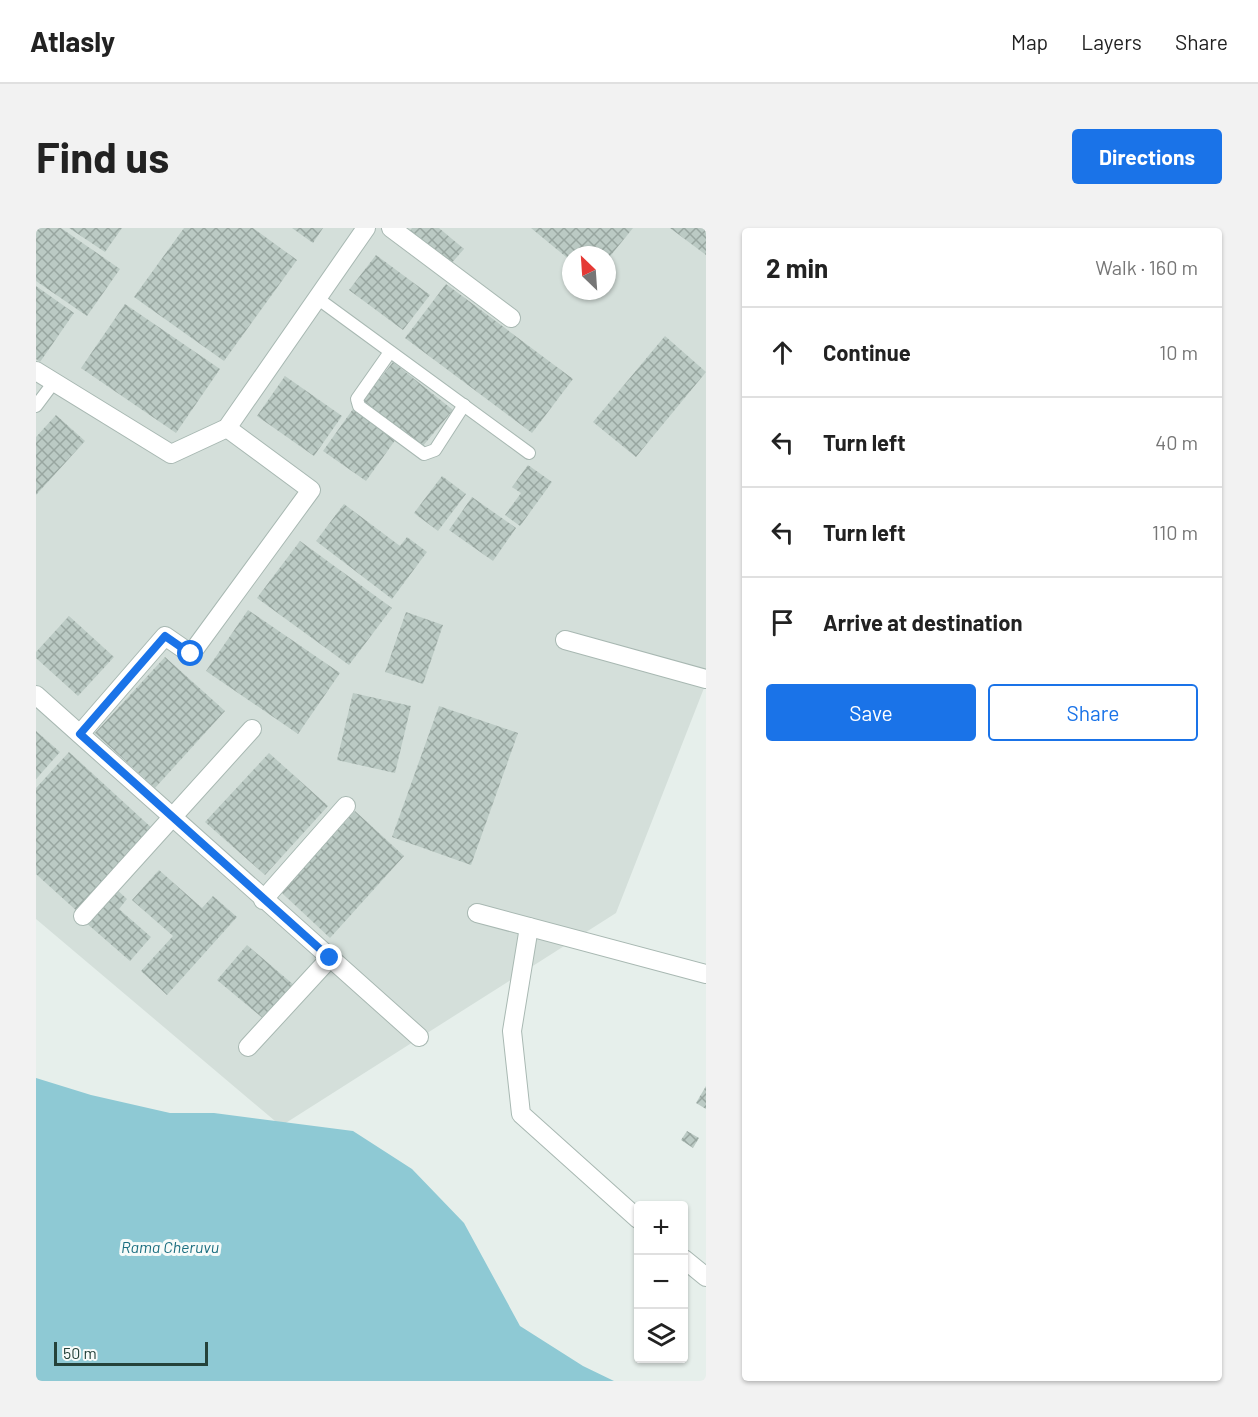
<!DOCTYPE html>
<meta charset="utf-8">
<style>
:root{--surface:#fff;--page:#f2f2f2;--text:#222;--muted:#767676;--line:#e0e0e0;--accent:#1a73e8}
body{margin:0;font-family:Barlow,sans-serif;background:var(--page);color:var(--text)}
.controls{position:absolute;right:18px;bottom:18px;display:grid;overflow:hidden;border-radius:6px;box-shadow:0 2px 4px #0004}
.controls button{width:54px;height:54px;display:grid;place-items:center;padding:0;border:0;border-bottom:2px solid var(--line);background:var(--surface);color:var(--text);font:30px sans-serif}
.compass{position:absolute;left:526px;top:18px;width:54px;height:54px;border-radius:50%;background:var(--surface);box-shadow:0 2px 4px #0004;rotate:335deg}
.scale{position:absolute;left:18px;bottom:15px;width:154px;box-sizing:border-box;padding-left:6px;border:3px solid #24423a;border-top:0;font-size:16px;line-height:21px;white-space:nowrap;color:#24423a;-webkit-text-stroke:4px #f7fbf9;paint-order:stroke}
.stop{position:absolute;width:18px;height:18px;margin:-14px;border:4px solid #1a73e8;border-radius:50%;background:#fff}
.stop.end{background:#1a73e8;border-color:#fff;box-shadow:0 2px 6px #0008}
.list{margin:0;padding:0;list-style:none}
h2{display:flex;justify-content:space-between;align-items:center;height:78px;margin:0;padding:0 24px;font-size:26px}
h2 small{font-size:20px;font-weight:400;color:var(--muted)}
.list li{display:grid;grid-template-columns:39px 1fr auto;gap:18px;align-items:center;box-sizing:border-box;height:90px;padding:0 24px;border-top:2px solid var(--line)}
.list b{display:block;font-size:22px;white-space:nowrap}
.list em{font-size:20px;font-style:normal;color:var(--muted)}
.actions{display:flex;gap:12px;padding:18px 24px}
.actions a{flex:1;padding:14px 0;border:2px solid var(--accent);border-radius:6px;text-align:center;font-size:21px;color:var(--accent)}
.actions .main{background:var(--accent);color:#fff}
.icon{flex:none;width:33px;height:33px;fill:none;stroke:currentColor;stroke-width:2;stroke-linecap:round;stroke-linejoin:round}
.map{position:relative;flex:none;width:670px;height:1153px;overflow:hidden;border-radius:6px}
header{display:flex;align-items:center;gap:36px;box-sizing:border-box;height:84px;padding:0 30px;background:var(--surface);border-bottom:2px solid var(--line)}
header strong{font-size:28px}
nav{display:flex;gap:33px;margin-inline-start:auto;font-size:21px}
.intro{display:flex;align-items:center;justify-content:space-between;box-sizing:border-box;height:144px;padding:0 36px}
h1{margin:0;font-size:42px}
.button{padding:15px 27px;border-radius:6px;background:var(--accent);color:#fff;font-size:21px;font-weight:700}
main{display:flex;gap:36px;padding:0 36px}
aside{flex:1;background:var(--surface);border-radius:6px;box-shadow:0 2px 4px #0004}
.map>svg:first-child{display:block}
.built{fill:#d4dfda;fill-rule:evenodd}
.water{fill:#8ec9d4}
.building{fill:url(#building-cross-hatch)}
.lines{fill:none;stroke-linecap:round;stroke-linejoin:round}
.service-casing{stroke:#a8b8b2;stroke-width:14}
.minor-casing{stroke:#a8b8b2;stroke-width:20}
.service{stroke:#fff;stroke-width:12}
.minor{stroke:#fff;stroke-width:18}
.route{stroke:#1a73e8;stroke-width:8}
.labels{text-anchor:middle;stroke-width:6;stroke-linejoin:round;paint-order:stroke}
.water-label{font-size:16px;font-style:italic;fill:#1c6f80;stroke:#f7fbf9}
</style>
<header>
<strong>Atlasly</strong>
<nav><a>Map</a><a>Layers</a><a>Share</a></nav>
</header>
<div class="intro"><h1>Find us</h1><a class="button">Directions</a></div>
<main>
<div class="map">
<svg width="670" height="1153" viewBox="0 0 670 1153">
<defs>
<pattern id="building-cross-hatch" width="8" height="8" patternUnits="userSpaceOnUse" patternTransform="scale(1.5)"><rect width="8" height="8" fill="#bbcac4"/><path d="M0 0l8 8M0 8l8-8" fill="none" stroke="#98a6a0"/></pattern>
</defs>
<rect width="100%" height="100%" fill="#e6efeb"/>
<path class="built" d="M0,0H670V455L580,685L245,898L0,691ZM535,27H571V63H535Z"/>
<polygon class="water" points="0,850 55,867 134,885 178,885 317,903 376,941 428,995 484,1098 547,1138 578,1153 0,1153"/>
<g class="building">
<polygon points="0,0 25,0 84,41 51,88 0,53"/>
<polygon points="33,0 86,0 69,24"/>
<polygon points="148,0 217,0 261,32 188,133 98,69"/>
<polygon points="256,0 287,0 277,15"/>
<polygon points="376,0 403,0 428,21 413,38 372,5"/>
<polygon points="495,0 597,0 571,32 571,27 535,27 535,33"/>
<polygon points="634,0 670,0 670,27"/>
<polygon points="340,27 394,67 367,102 313,62"/>
<polygon points="410,56 537,151 496,205 369,110"/>
<polygon points="0,58 38,85 4,134 0,131"/>
<polygon points="89,76 184,141 140,205 45,140"/>
<polygon points="629,108 670,144 600,229 557,194"/>
<polygon points="357,134 417,182 386,219 327,172"/>
<polygon points="249,148 306,188 278,228 221,188"/>
<polygon points="317,181 360,211 330,253 287,223"/>
<polygon points="20,187 49,213 0,267 0,209"/>
<polygon points="492,237 516,254 484,298 469,287 485,265 476,259"/>
<polygon points="406,248 430,266 402,303 378,285"/>
<polygon points="436,269 480,300 457,333 413,302"/>
<polygon points="308,276 364,318 371,309 391,324 356,371 280,313"/>
<polygon points="264,313 356,380 313,437 221,370"/>
<polygon points="212,382 304,445 262,506 170,443"/>
<polygon points="370,384 407,397 387,456 349,444"/>
<polygon points="33,388 78,429 42,468 0,430 0,424"/>
<polygon points="129,429 189,483 119,560 59,505"/>
<polygon points="317,465 375,478 359,545 301,532"/>
<polygon points="403,478 482,505 435,637 356,609"/>
<polygon points="0,503 24,524 0,551"/>
<polygon points="33,524 118,602 43,685 0,646 0,560"/>
<polygon points="233,525 292,578 229,647 169,594"/>
<polygon points="319,583 368,628 294,710 245,664"/>
<polygon points="123,642 166,680 177,668 201,689 131,767 105,743 137,708 96,672"/>
<polygon points="78,659 91,671 83,681 115,709 94,733 48,693"/>
<polygon points="211,717 259,758 229,792 181,752"/>
<polygon points="670,858 670,881 660,875"/>
<polygon points="651,903 663,910 657,920 645,912"/>
</g>
<g class="lines">
<g class="service-casing">
<g id="service">
<polyline points="281,70 493,225"/>
<polyline points="354,124 321,171 323,178 388,226 399,222 428,177"/>
<polyline points="0,178 18,154"/>
</g>
</g>
<g class="minor-casing">
<g id="minor">
<polyline points="355,0 475,90"/>
<polyline points="0,143 135,226 191,200 330,0"/>
<polyline points="529,412 670,451"/>
<polyline points="0,467 383,809"/>
<polyline points="44,506 129,408 155,426 275,262 191,200"/>
<polyline points="227,672 310,578"/>
<polyline points="441,685 670,746"/>
<polyline points="47,688 216,501"/>
<polyline points="493,699 476,803 485,886 602,991"/>
<polyline points="212,819 294,730"/>
<polyline points="648,1031 670,1049"/>
</g>
</g>
<use href="#service" class="service"/>
<use href="#minor" class="minor"/>
</g>
<g class="lines">
<polyline class="route" points="155,426 129,408 44,506 294,730"/>
</g>
<g class="labels">
<g class="water-label">
<text x="134" y="1025">Rama Cheruvu</text>
</g>
</g>
</svg>
<div class="controls">
<button>+</button>
<button>−</button>
<button><svg class="icon" aria-label="layers" viewBox="0 0 24 24"><path d="M12 4l9 5-9 5-9-5zM3 14l9 5 9-5"/></svg></button>
</div>
<svg class="compass" viewBox="-18 -18 36 36"><path d="M0-13l5 13h-10z" fill="#e53935"/><path d="M0 13l5-13h-10z" fill="#767676"/></svg>
<div class="scale">50 m</div>
<div class="stop" style="left:155px;top:426px"></div>
<div class="stop end" style="left:294px;top:730px"></div>
</div>
<aside>
<h2>2 min<small>Walk · 160 m</small></h2>
<ul class="list">
<li><svg class="icon" aria-label="ahead" viewBox="0 0 24 24"><path d="M12 20V5M6 11l6-6 6 6"/></svg><div><b>Continue</b></div><em>10 m</em></li>
<li><svg class="icon" aria-label="left" viewBox="0 0 24 24"><path d="M17 20v-9H6M10 6l-5 5 5 5"/></svg><div><b>Turn left</b></div><em>40 m</em></li>
<li><svg class="icon" aria-label="left" viewBox="0 0 24 24"><path d="M17 20v-9H6M10 6l-5 5 5 5"/></svg><div><b>Turn left</b></div><em>110 m</em></li>
<li><svg class="icon" aria-label="arrive" viewBox="0 0 24 24"><path d="M6 21V4h12l-3 4 3 4H6"/></svg><div><b>Arrive at destination</b></div></li>
</ul>
<div class="actions"><a class="main">Save</a><a>Share</a></div>
</aside>
</main>
